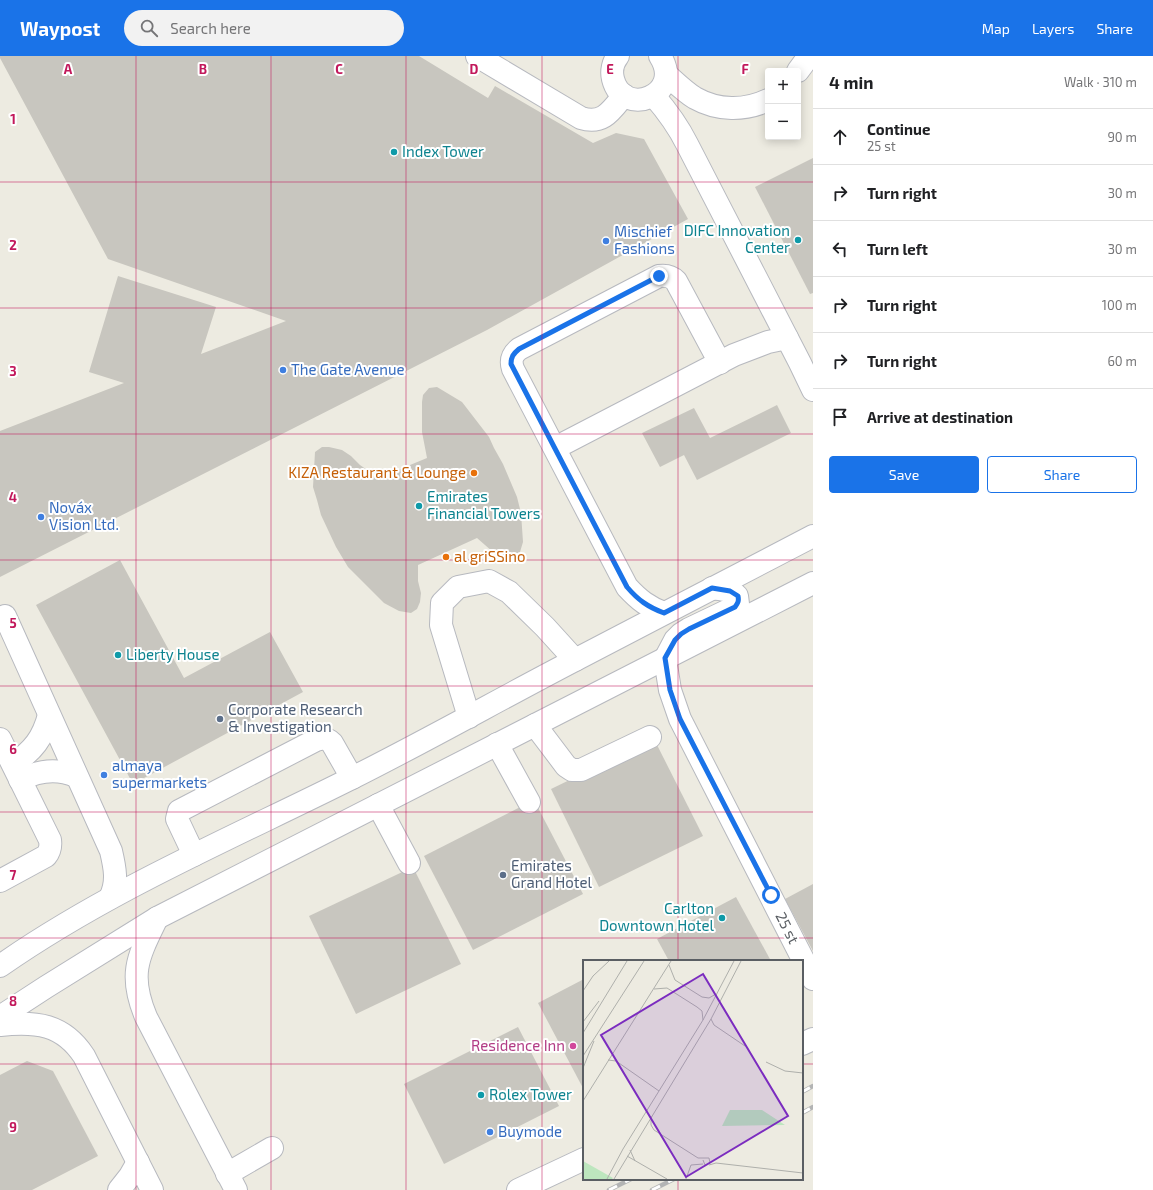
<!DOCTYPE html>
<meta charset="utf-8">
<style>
:root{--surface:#fff;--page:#f2f2f2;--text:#202124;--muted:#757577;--line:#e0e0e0;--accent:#1a73e8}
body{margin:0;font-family:"Exo 2",sans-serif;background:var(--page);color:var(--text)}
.controls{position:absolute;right:12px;top:12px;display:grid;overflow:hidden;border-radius:4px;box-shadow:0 2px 10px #0003}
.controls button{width:36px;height:36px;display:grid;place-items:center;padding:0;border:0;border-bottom:1px solid var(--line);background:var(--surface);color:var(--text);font:20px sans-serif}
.stop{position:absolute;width:12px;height:12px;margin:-9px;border:3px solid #1a73e8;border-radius:50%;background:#fff}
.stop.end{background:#1a73e8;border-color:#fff;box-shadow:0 1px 4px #0008}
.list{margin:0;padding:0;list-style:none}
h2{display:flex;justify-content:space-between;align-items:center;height:52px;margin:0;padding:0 16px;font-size:17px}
h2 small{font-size:13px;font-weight:400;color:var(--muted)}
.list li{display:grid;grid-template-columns:26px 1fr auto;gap:12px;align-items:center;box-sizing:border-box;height:56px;padding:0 16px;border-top:1px solid var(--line)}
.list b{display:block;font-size:15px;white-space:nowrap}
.list p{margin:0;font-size:13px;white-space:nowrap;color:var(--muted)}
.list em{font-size:13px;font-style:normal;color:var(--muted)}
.actions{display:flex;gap:8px;padding:12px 16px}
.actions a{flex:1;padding:9px 0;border:1px solid var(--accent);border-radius:4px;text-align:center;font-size:14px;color:var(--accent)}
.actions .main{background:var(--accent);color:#fff}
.icon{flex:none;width:22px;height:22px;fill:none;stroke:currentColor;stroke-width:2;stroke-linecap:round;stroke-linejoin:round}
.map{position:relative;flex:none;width:813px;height:1134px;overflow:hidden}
header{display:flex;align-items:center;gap:24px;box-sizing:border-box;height:56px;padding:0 20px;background:var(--accent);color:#fff}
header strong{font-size:19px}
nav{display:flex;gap:22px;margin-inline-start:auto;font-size:14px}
.search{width:280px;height:36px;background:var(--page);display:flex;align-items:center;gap:10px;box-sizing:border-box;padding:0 14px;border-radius:22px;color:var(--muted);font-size:15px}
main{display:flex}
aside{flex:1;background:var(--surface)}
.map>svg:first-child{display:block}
.building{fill:#c8c6bf}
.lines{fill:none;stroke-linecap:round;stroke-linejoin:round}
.minor-casing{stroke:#b7b9bf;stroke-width:24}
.minor{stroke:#fff;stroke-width:22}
.rail-casing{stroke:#b3b4b4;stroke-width:4.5}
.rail{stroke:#fff;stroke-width:3;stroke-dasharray:9;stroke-linecap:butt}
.route{stroke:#1a73e8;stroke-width:5}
.grid{fill:none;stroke:#c2185b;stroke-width:1;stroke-opacity:0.55}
.culture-dot{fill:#0f9aa8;stroke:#fff;stroke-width:1.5}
.shop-dot{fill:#3f7fe0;stroke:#fff;stroke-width:1.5}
.food-dot{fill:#e8710a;stroke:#fff;stroke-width:1.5}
.service-dot{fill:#5c6f8a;stroke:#fff;stroke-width:1.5}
.hotel-dot{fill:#d1479c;stroke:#fff;stroke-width:1.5}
.labels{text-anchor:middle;stroke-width:4;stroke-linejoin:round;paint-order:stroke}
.culture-label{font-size:15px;fill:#0d838f;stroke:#fff;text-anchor:start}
.shop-label{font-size:15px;fill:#366cbe;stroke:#fff;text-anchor:start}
.food-label{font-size:15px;fill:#c56008;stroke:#fff;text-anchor:end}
.service-label{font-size:15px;fill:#4e5e75;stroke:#fff;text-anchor:start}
.street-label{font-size:15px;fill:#5a5e63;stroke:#fff}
.hotel-label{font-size:15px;fill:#b23c85;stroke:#fff;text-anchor:end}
.inset-road{fill:none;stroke:#aeafab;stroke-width:1}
.view{fill:#7b2cbf;fill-opacity:0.15;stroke:#7b2cbf;stroke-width:2}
.inset-edge{fill:none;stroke:#5a5e63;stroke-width:2}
.grid-label{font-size:13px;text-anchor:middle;font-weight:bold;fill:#c2185b;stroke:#fff;stroke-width:4;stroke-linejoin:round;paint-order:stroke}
</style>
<header>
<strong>Waypost</strong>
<div class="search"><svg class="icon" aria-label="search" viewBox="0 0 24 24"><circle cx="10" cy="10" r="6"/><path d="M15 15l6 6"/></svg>Search here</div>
<nav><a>Map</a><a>Layers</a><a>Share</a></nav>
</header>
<main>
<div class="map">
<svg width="813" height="1134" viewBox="0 0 813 1134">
<rect width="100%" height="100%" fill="#edebe1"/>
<g class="building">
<polygon points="0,0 419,0 488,42 495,30 593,87 616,77 644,83 688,163 487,274 0,521 0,375 124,327 89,316 118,220 216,251 201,298 286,265 108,203 0,2"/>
<polygon points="813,102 813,237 810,238 755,131"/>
<polygon points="437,331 462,346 489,381 494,392 503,408 517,441 521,457 523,486 520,496 515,502 501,500 493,496 477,482 418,509 418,525 421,537 420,546 417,553 411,557 399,555 384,547 348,511 336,491 321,459 317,444 313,431 315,396 322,391 329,391 342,394 351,400 360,409 370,416 376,423 427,402 422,376 422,346 423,339 429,332"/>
<polygon points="777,349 791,377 697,424 684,399 660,411 642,377 694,352 710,382"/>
<polygon points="120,504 184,622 270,576 303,636 133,728 36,549"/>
<polygon points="654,683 703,780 599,831 551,733"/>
<polygon points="534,744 583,838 473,894 424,800"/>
<polygon points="413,811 461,908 356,958 309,860"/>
<polygon points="813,828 813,895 785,843"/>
<polygon points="736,841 771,905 669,905 657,883"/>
<polygon points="584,923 584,1034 538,947"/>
<polygon points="518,971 559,1050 444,1108 404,1028"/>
<polygon points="27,1005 53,1015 98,1100 32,1134 0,1134 0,1019"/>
</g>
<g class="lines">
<g class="minor-casing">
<g id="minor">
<path d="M477,0L581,62C603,69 611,55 624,39"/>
<path d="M618,0C613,6 611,15 613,23C623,63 685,39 660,0"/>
<polyline points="798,15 809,0"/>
<path d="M666,18C675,26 685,36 695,42C718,55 745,55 768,44"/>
<path d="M654,40C667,55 678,70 687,88L800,307L813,334"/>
<polyline points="555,392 734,299 768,286 787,282"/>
<path d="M712,532C721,534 731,533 737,540L738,548L735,551L689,573L681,578L675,584L665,603L670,634L680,663L813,923"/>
<path d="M664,557C648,551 639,544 627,531L513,313C510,304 512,299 519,293L659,220C666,219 671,220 676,225L720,307"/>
<path d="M5,560L111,795C115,812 118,826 110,842"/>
<polyline points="469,661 441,569 442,547 458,531 489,525 509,536 545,571 575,604"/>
<polyline points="535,669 566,710 572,714 581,714 650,681"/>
<path d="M0,683L50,784C51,791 50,795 46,800L0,825"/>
<polyline points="497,688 529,746"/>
<path d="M13,708C33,695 43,682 49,659"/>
<path d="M20,724C39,714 57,712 76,720"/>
<polyline points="378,749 409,807"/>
<path d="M194,799L177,763L179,755L316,684C322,682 327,682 332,687L352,722"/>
<path d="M157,862C138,901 128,918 146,961L236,1134"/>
<path d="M0,910C109,834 232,782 350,723C426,685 500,643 575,604C654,562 734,522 813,480"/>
<polyline points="0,961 46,931 157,862 813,527"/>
<path d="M0,969C36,965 63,968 84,1000L152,1134"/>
<polyline points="802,988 813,983"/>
<polyline points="227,1118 272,1092"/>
<polyline points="119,1134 130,1120 138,1106"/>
<polyline points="518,1134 584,1103"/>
</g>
</g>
<use href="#minor" class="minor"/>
<g class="rail-casing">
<g id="rail">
<polyline points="802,1036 813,1030"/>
<polyline points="802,1057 813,1051"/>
<polyline points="609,1134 631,1123"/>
<polyline points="652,1134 674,1123"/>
</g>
</g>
<use href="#rail" class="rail"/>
</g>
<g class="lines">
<path class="route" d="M659,220L519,293C513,298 511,301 511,308L627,531C638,544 648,551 664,557L712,532L730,535L738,540C739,545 738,547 735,551L689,573L681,578L675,584L665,602L670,634L680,663L771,839"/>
</g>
<path class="grid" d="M136,0V1134M271,0V1134M406,0V1134M542,0V1134M678,0V905M0,126H813M0,252H813M0,378H813M0,504H813M0,630H813M0,756H813M0,882H813M0,1008H584M802,1008H813M678,1123V1134"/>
<g class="culture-dot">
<circle cx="394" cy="96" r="4"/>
<circle cx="798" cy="184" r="4"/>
<circle cx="419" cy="450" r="4"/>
<circle cx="118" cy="599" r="4"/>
<circle cx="722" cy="862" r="4"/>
<circle cx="481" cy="1039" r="4"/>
</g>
<g class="shop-dot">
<circle cx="606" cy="185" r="4"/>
<circle cx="283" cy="314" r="4"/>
<circle cx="41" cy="461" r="4"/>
<circle cx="104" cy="719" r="4"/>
<circle cx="490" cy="1076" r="4"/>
</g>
<g class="food-dot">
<circle cx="474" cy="417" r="4"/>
<circle cx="446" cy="501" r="4"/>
</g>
<g class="service-dot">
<circle cx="220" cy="663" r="4"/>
<circle cx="503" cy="819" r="4"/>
</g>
<circle class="hotel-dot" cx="573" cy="990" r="4"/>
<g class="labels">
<g class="culture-label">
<text x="402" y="101">Index Tower</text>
<text x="790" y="180" text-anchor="end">DIFC Innovation<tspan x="790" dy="17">Center</tspan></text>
<text x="427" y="446">Emirates<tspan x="427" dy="17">Financial Towers</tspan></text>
<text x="126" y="604">Liberty House</text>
<text x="714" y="858" text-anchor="end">Carlton<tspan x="714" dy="17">Downtown Hotel</tspan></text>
<text x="489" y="1044">Rolex Tower</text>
</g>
<g class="shop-label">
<text x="614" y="181">Mischief<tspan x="614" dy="17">Fashions</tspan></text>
<text x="291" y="319">The Gate Avenue</text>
<text x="49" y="457">Nováx<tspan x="49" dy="17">Vision Ltd.</tspan></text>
<text x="112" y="715">almaya<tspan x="112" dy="17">supermarkets</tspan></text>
<text x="498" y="1081">Buymode</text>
</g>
<g class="food-label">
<text x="466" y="422">KIZA Restaurant &amp; Lounge</text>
<text x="454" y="506" text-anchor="start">al griSSino</text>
</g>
<g class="service-label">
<text x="228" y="659">Corporate Research<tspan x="228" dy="17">&amp; Investigation</tspan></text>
<text x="511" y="815">Emirates<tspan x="511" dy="17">Grand Hotel</tspan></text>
</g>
<g class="street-label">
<text transform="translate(787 872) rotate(63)" y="5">25 st</text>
</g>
<g class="hotel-label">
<text x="565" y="995">Residence Inn</text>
</g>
</g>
<g transform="translate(583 904)">
<rect width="220" height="220" fill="#edebe1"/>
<path d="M147,150H179L202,165L139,166ZM0,201L30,218L29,219H0Z" fill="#bde6be"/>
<path class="inset-road" d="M86,5L92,20L119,37L126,38L133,34M71,29L84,28L114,47L119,51L120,60M0,31L10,16L26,1M128,59L131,65L162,86M0,62L16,41M0,73L44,1M0,96L61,1M25,100L33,101L76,131M183,102L202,111L220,113M0,108L11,81M0,141L88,1M68,156V165L71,170L115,198H126L127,203L122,205L120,200M47,190L52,201M44,196L84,219M126,205L133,203L220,213M24,219L40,189L120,60L151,1M31,219L128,59L158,1M103,219L108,205L120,204"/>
<path class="view" d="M120,14L205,156L103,217L18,75Z"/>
<rect width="220" height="220" class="inset-edge"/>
</g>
<g class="grid-label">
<text x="68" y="18">A</text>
<text x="203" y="18">B</text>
<text x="339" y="18">C</text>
<text x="474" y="18">D</text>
<text x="610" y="18">E</text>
<text x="745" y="18">F</text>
<text x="13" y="68">1</text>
<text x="13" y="194">2</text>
<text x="13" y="320">3</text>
<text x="13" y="446">4</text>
<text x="13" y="572">5</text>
<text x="13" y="698">6</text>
<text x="13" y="824">7</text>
<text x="13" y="950">8</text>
<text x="13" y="1076">9</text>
</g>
</svg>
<div class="controls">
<button>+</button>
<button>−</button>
</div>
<div class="stop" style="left:771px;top:839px"></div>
<div class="stop end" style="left:659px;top:220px"></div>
</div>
<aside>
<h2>4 min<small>Walk · 310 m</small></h2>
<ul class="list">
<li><svg class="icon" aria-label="ahead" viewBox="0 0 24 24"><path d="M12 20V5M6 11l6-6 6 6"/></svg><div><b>Continue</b><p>25 st</p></div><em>90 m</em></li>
<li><svg class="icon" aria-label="right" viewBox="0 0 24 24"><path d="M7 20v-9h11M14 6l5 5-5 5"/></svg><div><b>Turn right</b></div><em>30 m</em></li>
<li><svg class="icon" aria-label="left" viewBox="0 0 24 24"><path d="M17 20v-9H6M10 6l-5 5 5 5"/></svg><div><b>Turn left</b></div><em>30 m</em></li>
<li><svg class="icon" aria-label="right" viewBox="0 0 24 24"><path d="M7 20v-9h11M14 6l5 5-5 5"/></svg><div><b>Turn right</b></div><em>100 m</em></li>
<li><svg class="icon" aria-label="right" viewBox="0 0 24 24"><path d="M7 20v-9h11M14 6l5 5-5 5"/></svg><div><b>Turn right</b></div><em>60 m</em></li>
<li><svg class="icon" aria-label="arrive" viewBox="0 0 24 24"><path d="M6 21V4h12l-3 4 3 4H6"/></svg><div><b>Arrive at destination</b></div></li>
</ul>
<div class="actions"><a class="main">Save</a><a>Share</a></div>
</aside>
</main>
